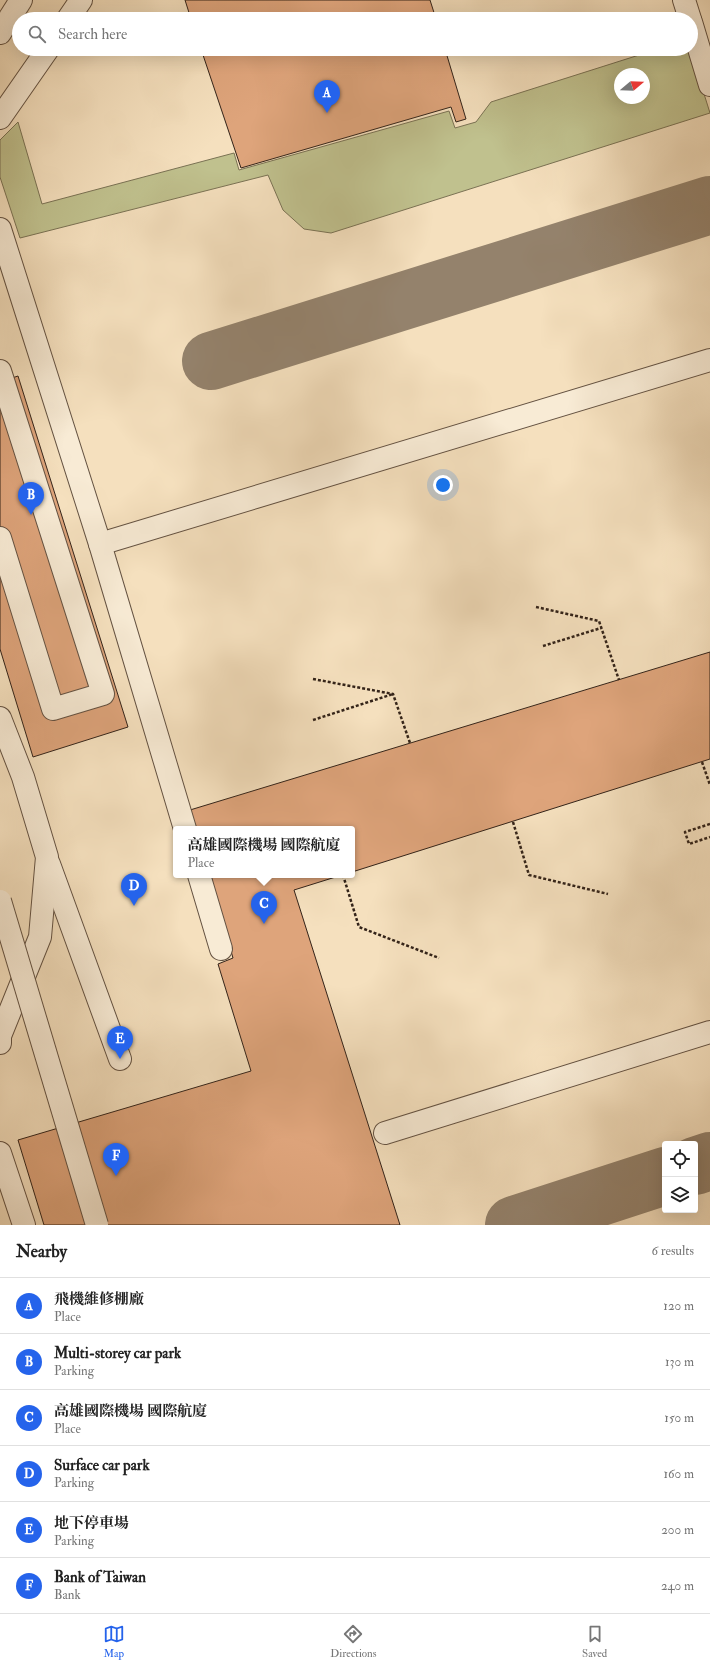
<!DOCTYPE html>
<meta charset="utf-8">
<style>
:root{--surface:#fff;--page:#f6f6f6;--text:#222;--muted:#767676;--line:#e0e0e0;--accent:#2563eb}
body{margin:0;font-family:"IM FELL Double Pica","Noto Serif TC",serif;background:var(--page);color:var(--text)}
.controls{position:absolute;right:12px;bottom:12px;display:grid;overflow:hidden;border-radius:4px;box-shadow:0 4px 16px #0002}
.controls button{width:36px;height:36px;display:grid;place-items:center;padding:0;border:0;border-bottom:1px solid var(--line);background:var(--surface);color:var(--text);font:20px sans-serif}
.compass{position:absolute;left:614px;top:68px;width:36px;height:36px;border-radius:50%;background:var(--surface);box-shadow:0 4px 16px #0002;rotate:71deg}
.you{position:absolute;left:443px;top:485px;width:14px;height:14px;margin:-10px;border:3px solid #fff;border-radius:50%;background:#1a73e8;box-shadow:0 0 0 6px #1a73e833}
.badge{display:grid;place-items:center;width:26px;height:26px;border-radius:50%;background:var(--accent);color:#fff;font-size:13px;font-weight:700}
.pin{position:absolute;translate:-50% -33px;filter:drop-shadow(0 1px 2px #0008)}
.pin::after{content:'';position:absolute;top:21px;width:14px;height:12px;background:inherit;clip-path:polygon(0 0,100% 0,50% 100%)}
.popup{position:absolute;left:173px;top:826px;width:182px;height:52px;box-sizing:border-box;display:grid;place-content:center;border-radius:4px;background:var(--surface);filter:drop-shadow(0 1px 3px #0005);font-size:13px;white-space:nowrap;color:var(--muted)}
.popup b{font-size:15px;color:var(--text)}
.popup::after{content:'';position:absolute;left:50%;top:100%;margin-left:-8px;border:8px solid transparent;border-top-color:var(--surface)}
.list{margin:0;padding:0;list-style:none}
h2{display:flex;justify-content:space-between;align-items:center;height:52px;margin:0;padding:0 16px;font-size:17px}
h2 small{font-size:13px;font-weight:400;color:var(--muted)}
.list li{display:grid;grid-template-columns:26px 1fr auto;gap:12px;align-items:center;box-sizing:border-box;height:56px;padding:0 16px;border-top:1px solid var(--line)}
.list b{display:block;font-size:15px;white-space:nowrap}
.list p{margin:0;font-size:13px;white-space:nowrap;color:var(--muted)}
.list em{font-size:13px;font-style:normal;color:var(--muted)}
.icon{flex:none;width:22px;height:22px;fill:none;stroke:currentColor;stroke-width:2;stroke-linecap:round;stroke-linejoin:round}
.map{position:relative;flex:none;width:710px;height:1225px;overflow:hidden}
.search{position:absolute;background:var(--surface);box-shadow:0 4px 16px #0002;left:12px;right:12px;top:12px;height:44px;display:flex;align-items:center;gap:10px;box-sizing:border-box;padding:0 14px;border-radius:22px;color:var(--muted);font-size:15px}
.sheet{height:388px;background:var(--surface)}
nav{display:flex;justify-content:space-around;align-items:center;box-sizing:border-box;height:56px;border-top:1px solid var(--line);background:var(--surface);font-size:11px;color:var(--muted)}
nav a{display:grid;justify-items:center;gap:2px}
nav .on{color:var(--accent)}
.map>svg:first-child{display:block}
.green{fill:#c0c18e;stroke:#7a7254;fill-rule:evenodd}
.lines{fill:none;stroke-linecap:round;stroke-linejoin:round}
.taxiway{stroke:#94826c;stroke-width:58}
.building{fill:#dea47b;stroke:#332319}
.minor-casing{stroke:#645242;stroke-width:24}
.path{stroke:#332319;stroke-width:2.5;stroke-dasharray:3 2;stroke-linecap:butt}
.minor{stroke:#f8ebd5;stroke-width:22}
.minor-bridge-casing{stroke:#645242;stroke-width:24;stroke-linecap:butt}
.minor-bridge{stroke:#f8ebd5;stroke-width:22}
</style>
<div class="map">
<svg width="710" height="1225" viewBox="0 0 710 1225">
<rect width="100%" height="100%" fill="#f5e0be"/>
<filter id="stains"><feTurbulence type="fractalNoise" baseFrequency=".005" numOctaves="4"/><feColorMatrix values="0 0 0 0 .2 0 0 0 0 .09 0 0 0 0 .02 0 0 0 .5 -.17"/></filter>
<radialGradient id="worn" r=".72"><stop offset=".6" stop-color="#630" stop-opacity="0"/><stop offset="1" stop-color="#630" stop-opacity=".3"/></radialGradient>
<path class="green" d="M658,49H690L710,113L331,233L304,229L283,210L268,175L20,238L0,177V140L18,122L42,204L234,153L239,170L449,111L455,128L476,122L491,102ZM620,74H644V98H620Z"/>
<g class="lines">
<g class="taxiway">
<polyline points="211,361 710,205"/>
<polyline points="695,1166 710,1161"/>
<polyline points="514,1225 665,1176"/>
</g>
</g>
<g class="building">
<polygon points="185,0 430,0 436,19 191,19"/>
<polygon points="201,49 445,49 466,119 456,122 451,107 241,168"/>
<polygon points="18,376 128,727 33,757 0,649 0,382"/>
<polygon points="710,652 710,759 352,872 352,829 195,829 190,810"/>
<polygon points="209,875 342,875 294,890 400,1225 44,1225 18,1140 251,1071 218,964 233,958"/>
</g>
<g class="lines">
<g class="minor-casing">
<g id="minor">
<polyline points="684,0 690,19"/>
<polyline points="68,19 81,0"/>
<polyline points="691,22 710,85"/>
<polyline points="0,33 21,0"/>
<polyline points="0,118 48,49"/>
<polyline points="0,229 100,544 185,829"/>
<polyline points="0,371 103,694 53,709 0,538"/>
<polyline points="100,544 710,360"/>
<polyline points="0,718 23,777 47,857 40,937 0,1036 0,1043"/>
<polyline points="49,864 120,1059"/>
<polyline points="199,875 221,949"/>
<polyline points="385,1133 710,1032"/>
<polyline points="0,1153 24,1225"/>
</g>
</g>
<g class="path">
<polyline points="536,607 599,621 619,680"/>
<polyline points="543,646 601,628"/>
<polyline points="313,679 393,694 410,743"/>
<polyline points="313,720 393,694"/>
<polyline points="702,762 710,785"/>
<polyline points="513,822 529,875 608,894"/>
<polyline points="710,824 685,832 689,844 710,837"/>
<polyline points="343,875 359,927 439,958"/>
</g>
<use href="#minor" class="minor"/>
<g class="minor-bridge-casing">
<polyline id="minor-bridge" points="0,901 97,1225"/>
</g>
<use href="#minor-bridge" class="minor-bridge"/>
</g>
<rect width="100%" height="100%" filter="url(#stains)"/>
<rect width="100%" height="100%" fill="url(#worn)"/>
</svg>
<div class="controls">
<button><svg class="icon" aria-label="locate" viewBox="0 0 24 24"><circle cx="12" cy="12" r="6"/><path d="M12 2v4M12 18v4M2 12h4M18 12h4"/></svg></button>
<button><svg class="icon" aria-label="layers" viewBox="0 0 24 24"><path d="M12 4l9 5-9 5-9-5zM3 14l9 5 9-5"/></svg></button>
</div>
<svg class="compass" viewBox="-18 -18 36 36"><path d="M0-13l5 13h-10z" fill="#e53935"/><path d="M0 13l5-13h-10z" fill="#767676"/></svg>
<div class="you"></div>
<div class="pin badge" style="left:327px;top:113px">A</div>
<div class="pin badge" style="left:31px;top:515px">B</div>
<div class="pin badge" style="left:264px;top:924px">C</div>
<div class="popup"><b>高雄國際機場 國際航廈</b>Place</div>
<div class="pin badge" style="left:134px;top:906px">D</div>
<div class="pin badge" style="left:120px;top:1059px">E</div>
<div class="pin badge" style="left:116px;top:1176px">F</div>
<div class="search"><svg class="icon" aria-label="search" viewBox="0 0 24 24"><circle cx="10" cy="10" r="6"/><path d="M15 15l6 6"/></svg>Search here</div>
</div>
<section class="sheet">
<h2>Nearby<small>6 results</small></h2>
<ul class="list">
<li><span class="badge">A</span><div><b>飛機維修棚廠</b><p>Place</p></div><em>120 m</em></li>
<li><span class="badge">B</span><div><b>Multi-storey car park</b><p>Parking</p></div><em>130 m</em></li>
<li><span class="badge">C</span><div><b>高雄國際機場 國際航廈</b><p>Place</p></div><em>150 m</em></li>
<li><span class="badge">D</span><div><b>Surface car park</b><p>Parking</p></div><em>160 m</em></li>
<li><span class="badge">E</span><div><b>地下停車場</b><p>Parking</p></div><em>200 m</em></li>
<li><span class="badge">F</span><div><b>Bank of Taiwan</b><p>Bank</p></div><em>240 m</em></li>
</ul>
</section>
<nav>
<a class="on"><svg class="icon" aria-label="map" viewBox="0 0 24 24"><path d="M3 6l6-2 6 2 6-2v14l-6 2-6-2-6 2zM9 4v14M15 6v14"/></svg>Map</a>
<a><svg class="icon" aria-label="directions" viewBox="0 0 24 24"><path d="M12 3l9 9-9 9-9-9zM9 14v-3h6M13 9l2 2-2 2"/></svg>Directions</a>
<a><svg class="icon" aria-label="saved" viewBox="0 0 24 24"><path d="M7 4h10v16l-5-4-5 4z"/></svg>Saved</a>
</nav>
